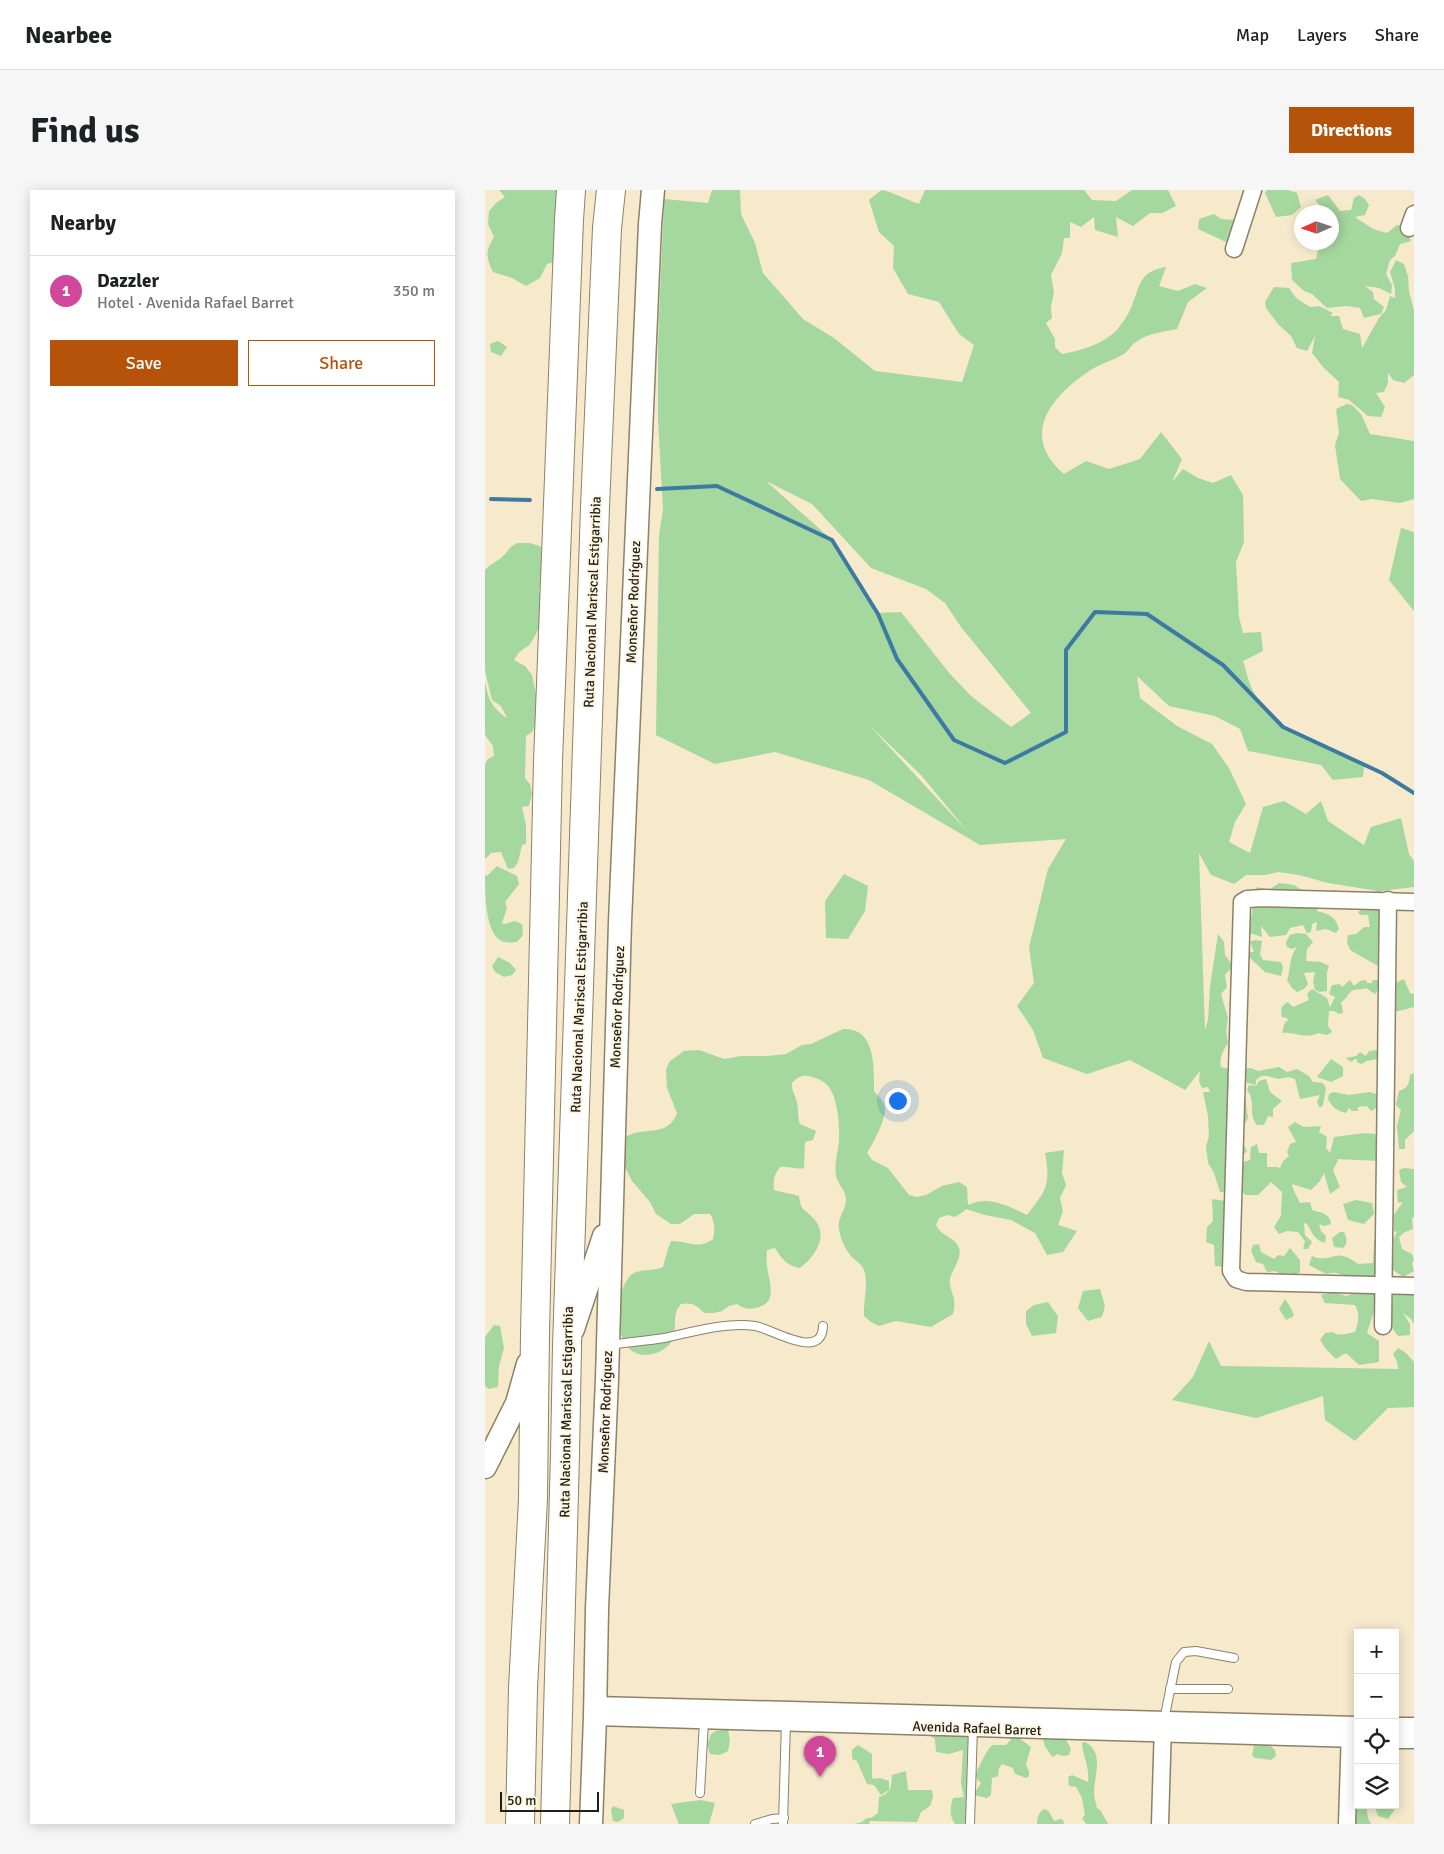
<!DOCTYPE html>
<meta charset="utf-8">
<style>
:root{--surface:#fff;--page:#f6f6f6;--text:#202124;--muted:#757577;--line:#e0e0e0;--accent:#b45309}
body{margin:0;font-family:Signika,sans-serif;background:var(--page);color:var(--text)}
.controls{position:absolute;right:15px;bottom:15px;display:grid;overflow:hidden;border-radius:0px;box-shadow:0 2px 12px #0003}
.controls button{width:45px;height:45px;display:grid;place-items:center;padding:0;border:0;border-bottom:1px solid var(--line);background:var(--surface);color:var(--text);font:25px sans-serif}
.compass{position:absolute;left:809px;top:15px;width:45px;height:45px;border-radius:50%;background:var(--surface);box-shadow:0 2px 12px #0003;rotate:267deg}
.scale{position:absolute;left:15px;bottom:12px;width:99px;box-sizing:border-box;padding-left:5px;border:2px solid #221e13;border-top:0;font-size:14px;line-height:18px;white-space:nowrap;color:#221e13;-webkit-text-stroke:4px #fef6e5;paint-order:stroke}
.you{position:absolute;left:412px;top:910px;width:18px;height:18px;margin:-12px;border:4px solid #fff;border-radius:50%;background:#1a73e8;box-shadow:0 0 0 8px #1a73e833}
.badge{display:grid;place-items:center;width:32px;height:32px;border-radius:50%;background:var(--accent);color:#fff;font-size:16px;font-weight:700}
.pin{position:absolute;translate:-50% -41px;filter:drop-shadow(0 1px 2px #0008)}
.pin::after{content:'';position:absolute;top:26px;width:18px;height:15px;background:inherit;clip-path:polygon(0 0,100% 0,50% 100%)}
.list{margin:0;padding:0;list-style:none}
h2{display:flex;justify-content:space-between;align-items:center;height:65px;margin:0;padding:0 20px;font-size:21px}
h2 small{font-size:16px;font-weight:400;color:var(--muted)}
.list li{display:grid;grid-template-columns:32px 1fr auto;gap:15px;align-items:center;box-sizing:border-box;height:70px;padding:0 20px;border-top:1px solid var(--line)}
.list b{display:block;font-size:19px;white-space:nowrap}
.list p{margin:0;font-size:16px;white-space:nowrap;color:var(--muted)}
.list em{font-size:16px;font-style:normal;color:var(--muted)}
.actions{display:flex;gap:10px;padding:15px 20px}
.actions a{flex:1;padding:11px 0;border:1px solid var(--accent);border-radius:0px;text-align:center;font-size:18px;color:var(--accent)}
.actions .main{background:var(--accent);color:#fff}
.icon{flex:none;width:28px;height:28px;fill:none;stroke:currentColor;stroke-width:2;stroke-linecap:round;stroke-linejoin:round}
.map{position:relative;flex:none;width:929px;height:1634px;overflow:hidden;border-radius:0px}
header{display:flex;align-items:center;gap:30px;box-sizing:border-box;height:70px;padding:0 25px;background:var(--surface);border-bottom:1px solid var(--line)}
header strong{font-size:24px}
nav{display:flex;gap:28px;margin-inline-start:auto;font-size:18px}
.intro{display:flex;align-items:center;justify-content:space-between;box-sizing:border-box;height:120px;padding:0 30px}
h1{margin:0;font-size:35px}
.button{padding:12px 22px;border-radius:0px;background:var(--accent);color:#fff;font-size:18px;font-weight:700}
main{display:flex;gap:30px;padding:0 30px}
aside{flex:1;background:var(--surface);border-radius:0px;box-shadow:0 2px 12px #0003}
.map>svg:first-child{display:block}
.green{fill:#a5d89e;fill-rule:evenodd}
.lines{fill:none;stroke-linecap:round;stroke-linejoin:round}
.stream{stroke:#3d7aa2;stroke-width:4}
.lane-casing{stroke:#8d8167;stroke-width:10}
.street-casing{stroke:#8d8167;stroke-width:19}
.secondary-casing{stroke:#8d8167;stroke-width:25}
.highway-casing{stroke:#8d8167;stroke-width:30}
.lane{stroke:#fff;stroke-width:8}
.street{stroke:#fff;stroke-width:16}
.secondary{stroke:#fff;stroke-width:22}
.highway{stroke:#fff;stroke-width:28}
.labels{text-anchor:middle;stroke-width:4;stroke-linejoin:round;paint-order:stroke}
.street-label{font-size:14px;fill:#221e13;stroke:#fef6e5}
</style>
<header>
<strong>Nearbee</strong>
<nav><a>Map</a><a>Layers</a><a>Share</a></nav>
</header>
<div class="intro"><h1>Find us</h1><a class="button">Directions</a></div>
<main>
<aside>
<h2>Nearby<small></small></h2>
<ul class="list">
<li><span class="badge" style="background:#d1479c">1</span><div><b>Dazzler</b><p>Hotel · Avenida Rafael Barret</p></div><em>350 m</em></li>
</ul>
<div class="actions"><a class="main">Save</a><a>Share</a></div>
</aside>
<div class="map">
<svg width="929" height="1634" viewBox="0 0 929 1634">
<rect width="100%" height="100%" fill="#f6e9cc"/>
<g class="green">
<path d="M14,0H76L74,71L62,74L55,88L41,96L27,88L8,82C1,66 0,62 9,47L3,34L4,21L11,13L20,7Z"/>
<path d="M227,0H255L256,24L270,53L278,83L318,129L349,148L390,181L477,192L489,155L474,144L454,112L423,104L408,78L409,56L394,42L384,10C388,7 393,2 397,0C401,0 428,12 434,14L440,0H599L607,10L631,11L647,0H683L691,16L677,23H665L648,36L631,27L633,47L610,40L609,27L596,37L585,32V48H579L577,63L566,85L569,102L566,117L567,128L561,133L570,149V157L577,164C597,160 616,155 631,141C636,135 643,125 646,118C655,96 654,81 681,77L674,96L693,101L710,94L722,98L703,112L692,139C678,142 663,143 651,152C646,155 643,162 637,165C628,170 618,173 609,178C569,203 532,244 579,284L601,271L624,279L655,269L676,242L697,269L687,292L698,279L713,288L728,293L746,285L758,305L759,352L751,372L754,427L758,443L776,442L778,461L758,471C761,480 763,489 766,497C786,541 839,556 879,575L878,587L848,590L836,575L763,561L755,539L730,526L684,516L652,486L655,508L692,536L727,554L744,578L761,614L750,632L744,652L765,663L778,617L799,611L821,624L836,611L843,631L879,655L886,637L916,628L924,664L929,671V697L896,701L901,709L900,764L893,776L865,760L862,752L863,745L871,744L879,737H885L883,725H876L873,723L875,720L884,718L843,710L849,700L874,709L884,703L893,701L843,693L814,685L793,682L780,685H761L749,694L726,685L714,663L720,840L723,830L725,797L733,744L739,752L740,765L748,776L740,785L742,797L736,804L743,828L741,841L743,853C738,861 734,868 736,877L748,880L766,878L773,881L794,877L802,882L812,879L824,886L828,892L838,893L841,898L838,915L835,918L832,912L835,905L815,909L810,889L804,887L793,889L782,886H776L771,890V895L758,892L763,928L759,935L757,952L762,961L752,971L743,1002H735L729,983L723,973L721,956L724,946L723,926L718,902H725L723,897L717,898L714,891L715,881L700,900L645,870L602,884L558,868L548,840L532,816L549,793L544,757L563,679L581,649L495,655L384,590L290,562L230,574L171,545L174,345L178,319L173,231V153L179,9L223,13ZM281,291L327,314L386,378L441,399L460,413L476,437L546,523L526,537L486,506L465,484L416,422L393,423L347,350ZM384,535L436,585L483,642Z"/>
<polygon points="782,0 803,0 812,3 816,17 807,25 791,27 780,3"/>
<polygon points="843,5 855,21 866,20 869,8 874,5 880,9 884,15 880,25 870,27 888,39 902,43 912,35 919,35 926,51 915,54 910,66 905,70 901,84 907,95 906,104 894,98 880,96 888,102 889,109 899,117 896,124 879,128 875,118 862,116 842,118 827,104 819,101 807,90 806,73 831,69 833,61 832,53 846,52 846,22 830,22 838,19 830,10"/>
<polygon points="729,24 736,29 752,30 752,48 741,52 713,39 714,29"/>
<polygon points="911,70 919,74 923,86 924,102 929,120 929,185 919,193 908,190 903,183 903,193 899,202 891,203 900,217 896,227 883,226 864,210 853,207 854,192 838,177 827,163 830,146 822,161 812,158 806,146 793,134 781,118 780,112 789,97 804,98 811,108 825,117 834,116 848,123 845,126 854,126 858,139 875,144 877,158 894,128 901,120 905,106 910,108 910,99 905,82"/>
<polygon points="13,151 22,157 16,166 6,162 5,154"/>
<polygon points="862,214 867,215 876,224 885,244 929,251 929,309 915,313 887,309 876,311 855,289 850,255 854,243 851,219"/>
<polygon points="916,338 929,342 929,421 904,390"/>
<path d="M33,353H44L55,356C61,371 60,386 54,401C65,412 54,442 45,454C43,457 39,458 36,461C33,463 31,467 29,470L40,476L47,485L52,509L50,520L52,531L47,542L41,546L40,588L45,594L47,604L44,616L37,617L41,635V654L37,655L33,672L29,678L23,679L16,662L6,663L0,669V574L3,569L9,566L8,556L0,545V491C3,509 7,518 22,528L16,516L7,510L0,481V380C5,374 12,372 17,367C25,360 22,358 33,353Z"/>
<path d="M12,676L32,686L34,694L20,712L22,718L17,733L20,734L30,731L37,734L38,745L32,752C28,752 24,753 20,752C0,749 0,703 0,685L2,686Z"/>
<polygon points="359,684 383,696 380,721 363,749 341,748 340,711"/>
<path d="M794,693L809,695L835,712L832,721C844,724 851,727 854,739L851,743L841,739L831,741L832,732L827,734L826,742L822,743L818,735L805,738L801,745L785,747L776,736L777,747L762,742L763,731C772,722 764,715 768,705C768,702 770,700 772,697L784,700Z"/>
<path d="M812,743L821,744L828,752L822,759L821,771L836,772L844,776L842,782V801L835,802L830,800L828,792L830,782L819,783L823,794L819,799L812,802L807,798L802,790C806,778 804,767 812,757L807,759L802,757L801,752L805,745Z"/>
<polygon points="769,750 777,751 775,764 778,770 796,772 798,778 796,786 780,782 764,767 765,762 769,762 765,752"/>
<polygon points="13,767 25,773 31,780 27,785 19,787 10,782 7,776"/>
<polygon points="919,789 925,803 929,804 929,817 910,822 905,795"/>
<path d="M865,790L869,796L875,791L881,790L882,793H887L888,790H894L895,797L890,804L881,798C877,800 872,799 868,800C863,803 862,809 856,812L858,823L854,824L849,821H844L843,836L847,842L842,845L833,843C821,850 809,841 797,843L800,832L803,831L802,828L797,827C795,819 796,816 803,812L808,817L824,810L822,804L827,799L842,808L845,817L850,807L844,804L847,795L855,794L857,797Z"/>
<path d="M358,839C391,837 389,878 389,901C392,905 397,909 399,914C404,925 388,953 382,963L387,970L403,978L424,1005L432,1007L441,1005L457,996L474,992L482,997L483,1015C502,1005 524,1016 542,1025C561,1000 566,996 560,963L579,960L577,983L581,995L575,1008L578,1021L573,1035L592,1041L578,1062L562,1065L550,1043L526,1030L500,1025L481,1019L478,1022L470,1027L462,1025L454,1028L451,1035C457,1047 468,1046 473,1056C479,1067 467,1079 465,1089C463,1100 473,1107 468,1124L446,1137L411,1131L394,1136L386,1132L379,1126C378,1111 384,1094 379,1080C376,1073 370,1071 366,1066C360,1059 355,1048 354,1039C352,1028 361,1020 361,1009C361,1000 352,994 351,985C349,972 354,960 354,947C355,934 352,906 343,896C340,892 334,889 330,888C320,884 314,885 307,893C307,903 309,901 311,909C314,917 312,926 315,934L331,941L328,950L320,952L319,978C311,980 304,976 295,977C289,985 288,990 289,1000C297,1003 305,1003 314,1006C316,1022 319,1018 328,1028C345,1045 330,1067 315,1078C302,1076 297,1069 290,1058L282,1060C282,1065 281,1070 282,1076C283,1089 294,1111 274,1117C265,1120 259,1119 252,1114L244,1116L237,1121L228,1123H219C212,1115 207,1112 196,1114C184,1127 196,1144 183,1156C176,1162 168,1165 159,1165C126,1163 128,1102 146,1085C154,1078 168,1082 178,1077L183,1059L186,1051C203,1051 214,1060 228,1049C230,1039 230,1032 225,1024H209L195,1034H186L171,1024L165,1012L147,991L139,975V948C157,935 183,949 192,923L182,898L181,880L184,872L199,861L214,860L239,869L256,866H283L301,864L317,855L326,854Z"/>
<polygon points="894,860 894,869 881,871 877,874 871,872 873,870 870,869 866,872 861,868 871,866 875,862 881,866 884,861"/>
<polygon points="846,869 858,877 858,886 846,892 832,887"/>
<path d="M929,883V941L920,950V959H914L912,936L916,920L911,915L914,901C923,898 924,894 925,885Z"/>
<path d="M781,889L785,902L797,911L788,919V927L783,926L779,935H772C762,922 772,914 762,900L764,895L771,896L774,891Z"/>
<path d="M849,902L864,905L885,902L894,905L895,916L886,921L882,916L873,917V921H867L864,918L861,923C852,921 847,917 843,909L844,904Z"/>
<path d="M810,932L819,937L836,936L834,942L842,947L841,958L845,963L849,947L880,943L890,944L895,958L894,971L852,969L853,970L848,980L855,997L845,1004L839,983L835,991L826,1000L807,994C808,1001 812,1006 815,1013L825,1012L827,1020C836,1023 845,1023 846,1034L839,1036L834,1034L836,1041L841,1046L840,1053C829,1050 827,1042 822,1034L819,1033L820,1045L827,1052L823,1059H818L820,1051L813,1042L802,1041L794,1044L789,1037L796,1026L797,1002L786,992L773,1005H760L751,994L755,973L765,970L766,957L772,954L774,963H782V977H792L795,978L798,971L804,966L802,962L805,954L811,952L803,937Z"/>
<polygon points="919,978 929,979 929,1027 927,1028 928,1039 920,1042 914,1047 917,1059 927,1064 929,1069 927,1074 929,1081 918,1087 904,1077 901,1064 909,1060 908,1050 912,1042 909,1041 908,1026 918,1012 913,1013 912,1000 922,997 916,992 914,980"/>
<polygon points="727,1009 741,1011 741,1077 730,1076 729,1055 721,1052 722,1037 728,1031"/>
<polygon points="871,1010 887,1013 889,1024 879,1034 863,1030 858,1014"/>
<path d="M855,1042H859C862,1049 863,1053 858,1058L849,1057L847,1048Z"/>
<path d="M891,1048V1086L863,1090C855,1083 851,1081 841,1084L824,1075L827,1066C847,1075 849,1055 873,1074L888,1073L889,1052Z"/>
<polygon points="774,1054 776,1062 789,1069 793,1065 799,1066 805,1058 815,1070 815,1082 811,1085 803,1083 799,1086 790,1081 782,1082 778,1074 771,1072 766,1061 768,1055"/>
<polygon points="615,1099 620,1116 617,1127 603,1131 593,1118 598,1101"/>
<path d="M849,1102L861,1106L874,1102L898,1105L893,1109L882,1143L894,1151V1172L874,1175L861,1163L851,1169L841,1159L835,1150L840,1143L848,1142C854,1147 863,1143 870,1142C874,1131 875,1125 870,1115L840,1113L836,1105Z"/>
<polygon points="929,1102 929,1134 926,1129 918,1123 925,1134 925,1145 913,1146 905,1135 900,1116 908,1113 908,1104"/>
<polygon points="800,1109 806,1118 809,1126 801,1130 794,1119"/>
<polygon points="563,1112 573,1126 571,1143 547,1146 541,1134 541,1121 549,1115"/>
<polygon points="9,1135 15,1136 19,1158 14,1176 13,1197 4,1199 0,1196 0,1147"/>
<polygon points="724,1151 736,1176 913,1179 912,1172 908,1164 913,1158 921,1163 929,1172 929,1217 903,1218 870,1251 840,1230 838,1206 771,1228 687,1210 708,1187"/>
<polygon points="243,1539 245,1551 243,1561 235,1565 225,1564 222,1555 226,1544 231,1541"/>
<path d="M437,1540L490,1545C493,1565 489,1584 489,1604L496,1593L490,1587C493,1578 501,1561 507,1555H521L530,1545L546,1557L541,1574L544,1582V1586L541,1588L530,1584L528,1578L517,1574L514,1578L513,1586L507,1588L506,1605L502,1608L489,1605V1634H470C464,1625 465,1618 468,1608L479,1607L476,1594L478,1560L464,1564L451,1562L450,1549Z"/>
<path d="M556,1541L579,1546L586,1559L584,1565L578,1566L572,1564L568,1567C564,1564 564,1560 560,1557Z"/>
<polygon points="774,1551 780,1554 785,1555 790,1560 791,1566 786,1570 770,1568 767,1565 770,1552"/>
<path d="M600,1552C620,1563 609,1585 609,1603C609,1608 611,1613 612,1618L616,1621L623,1634H601L597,1628L600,1625L597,1608L591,1597L584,1596L583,1587L587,1585L603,1592C605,1578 598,1567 597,1553Z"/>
<polygon points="373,1555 387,1564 387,1587 388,1589 395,1588 404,1591 404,1600 396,1605 389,1595 382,1594 372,1571 367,1569 367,1560"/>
<path d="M421,1581L423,1600H447L448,1607L445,1616L436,1622L432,1632L385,1631L384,1634H369L377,1632L382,1628H386L393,1623L394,1607C407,1603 406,1596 407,1585Z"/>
<polygon points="873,1609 873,1615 881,1615 883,1628 886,1634 865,1634 867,1617"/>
<polygon points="216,1610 230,1613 224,1634 194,1634 186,1614"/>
<polygon points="889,1615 909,1615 910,1619 903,1629 893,1626"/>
<polygon points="128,1616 139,1620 139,1628 133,1632 128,1631 126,1620"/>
<path d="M560,1619C566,1621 565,1627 570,1631L575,1629L578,1630L579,1634H552C552,1628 554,1621 560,1619Z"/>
</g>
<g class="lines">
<g class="stream">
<polyline points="172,299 232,296 347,350 393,424 412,469 469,550 520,573 581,542 581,460 610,422 662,424 738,475 798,537 897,583 929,603"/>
<polyline points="6,309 45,310"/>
</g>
<g class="lane-casing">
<g id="lane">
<path d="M125,1155C143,1152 161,1151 179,1148C208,1142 240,1132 270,1136C286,1138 337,1172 338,1136"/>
<polyline points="685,1499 743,1499"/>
<polyline points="679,1530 691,1472 699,1462 711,1461 749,1468"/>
<polyline points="215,1603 219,1531"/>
<polyline points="270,1634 287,1629 299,1628"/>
<polyline points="298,1634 301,1531"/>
<polyline points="485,1634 488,1536"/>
</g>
</g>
<g class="street-casing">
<g id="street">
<polyline points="924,38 929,24"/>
<polyline points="749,59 768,0"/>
<polyline points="929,712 778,708 762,709 757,712 746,1081 751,1089 761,1092 929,1096"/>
<polyline points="898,1136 903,710"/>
<polyline points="110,1515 873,1535"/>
<polyline points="110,1527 873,1549"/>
<polyline points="910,1536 929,1536"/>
<polyline points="910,1550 929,1550"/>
<polyline points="675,1634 678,1534"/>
<polyline points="862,1634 865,1539"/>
</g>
</g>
<g class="secondary-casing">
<g id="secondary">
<polyline points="88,1139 119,1046"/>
<polyline points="0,1277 32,1213 43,1174"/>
<polyline points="106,1634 110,1527 112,1419 122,1189 135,732 165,34 168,0"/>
</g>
</g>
<g class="highway-casing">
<g id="highway">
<polyline points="35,1634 38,1498 48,1309 50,1144 63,571 84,30 86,0"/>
<polyline points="70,1634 80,1264 82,1156 110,317 122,38 126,0"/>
</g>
</g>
<use href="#lane" class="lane"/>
<use href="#street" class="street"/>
<use href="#secondary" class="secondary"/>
<use href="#highway" class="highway"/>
</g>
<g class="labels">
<g class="street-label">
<text transform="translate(107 412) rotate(-88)" y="5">Ruta Nacional Mariscal Estigarribia</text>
<text transform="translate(148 412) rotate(-88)" y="5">Monseñor Rodríguez</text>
<text transform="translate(94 817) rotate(-88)" y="5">Ruta Nacional Mariscal Estigarribia</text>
<text transform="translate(132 817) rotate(-88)" y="5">Monseñor Rodríguez</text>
<text transform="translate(81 1222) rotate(-89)" y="5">Ruta Nacional Mariscal Estigarribia</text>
<text transform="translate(120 1222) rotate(-88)" y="5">Monseñor Rodríguez</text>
<text transform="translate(492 1538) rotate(2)" y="5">Avenida Rafael Barret</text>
</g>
</g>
</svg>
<div class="controls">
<button>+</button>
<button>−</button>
<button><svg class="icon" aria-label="locate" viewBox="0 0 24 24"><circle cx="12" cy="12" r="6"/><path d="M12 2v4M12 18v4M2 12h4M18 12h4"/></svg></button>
<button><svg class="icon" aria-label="layers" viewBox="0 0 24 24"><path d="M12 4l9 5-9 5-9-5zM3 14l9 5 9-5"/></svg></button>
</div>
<svg class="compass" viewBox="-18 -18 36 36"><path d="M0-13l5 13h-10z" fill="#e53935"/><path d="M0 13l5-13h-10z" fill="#757577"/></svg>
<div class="scale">50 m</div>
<div class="you"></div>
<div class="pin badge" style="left:335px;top:1587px;background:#d1479c">1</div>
</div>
</main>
